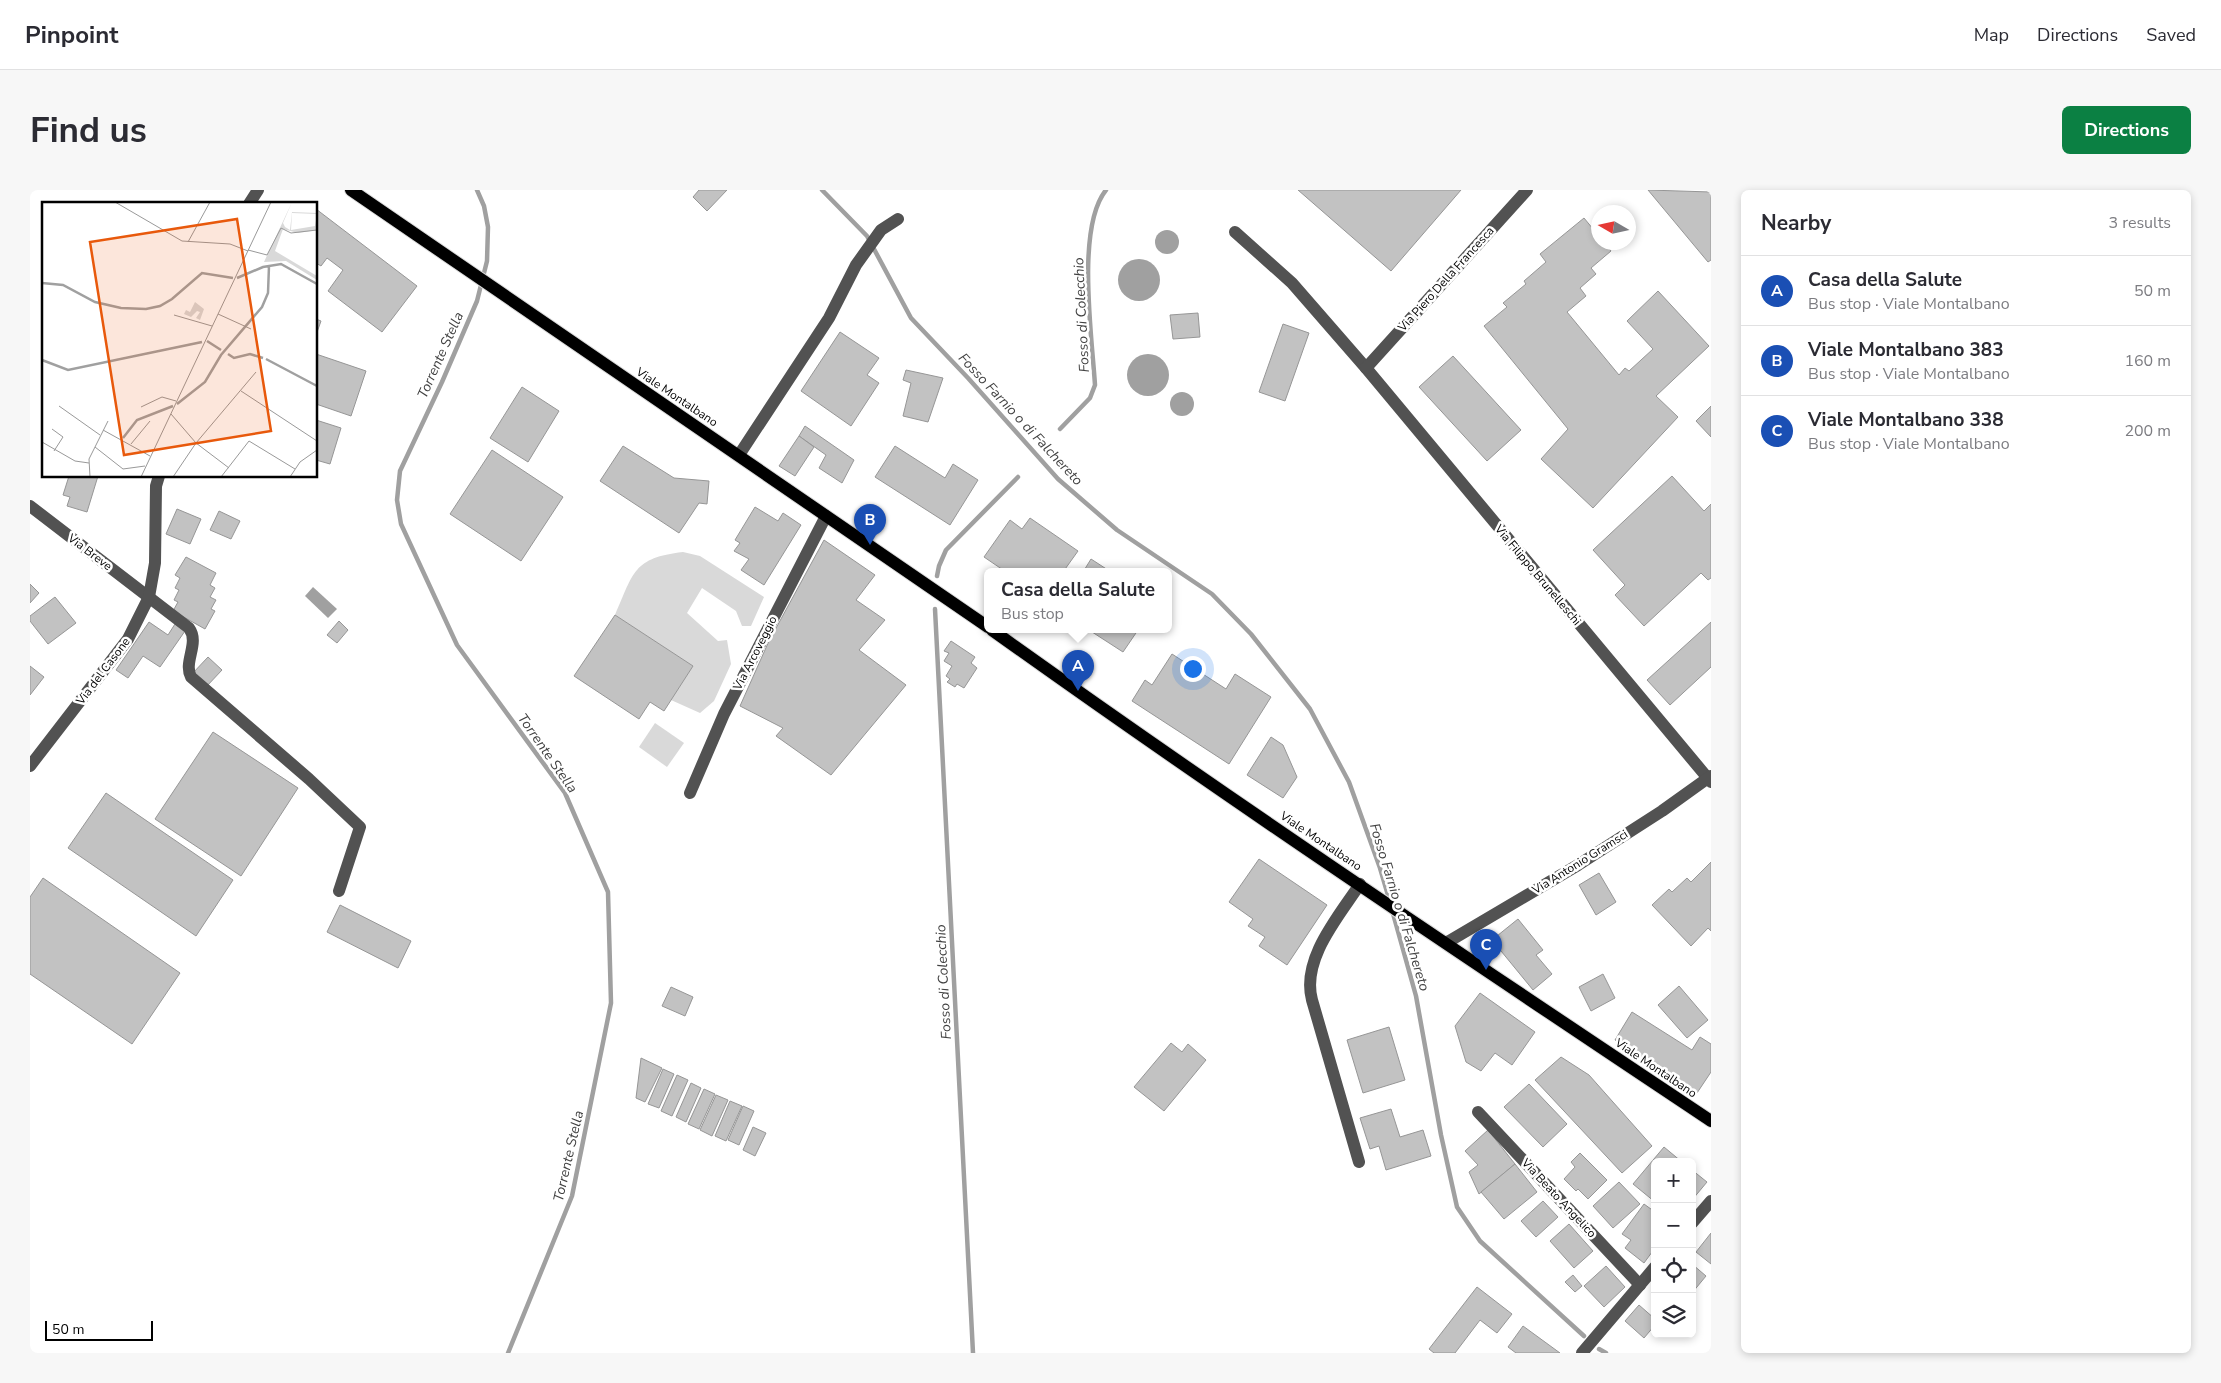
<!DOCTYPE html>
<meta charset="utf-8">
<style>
:root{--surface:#fff;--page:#f7f7f7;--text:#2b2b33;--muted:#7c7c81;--line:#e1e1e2;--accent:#0b8043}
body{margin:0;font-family:"Nunito Sans",sans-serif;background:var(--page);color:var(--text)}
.controls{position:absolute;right:15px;bottom:15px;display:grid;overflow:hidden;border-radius:8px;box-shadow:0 2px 8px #0003}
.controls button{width:45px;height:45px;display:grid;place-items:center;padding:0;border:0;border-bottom:1px solid var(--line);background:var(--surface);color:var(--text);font:25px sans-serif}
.compass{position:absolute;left:1561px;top:15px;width:45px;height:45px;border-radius:50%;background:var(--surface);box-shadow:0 2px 8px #0003;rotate:279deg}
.scale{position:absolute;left:15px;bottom:12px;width:108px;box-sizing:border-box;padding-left:5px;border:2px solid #000;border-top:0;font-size:14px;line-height:18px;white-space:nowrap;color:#000;-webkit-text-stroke:4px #fff;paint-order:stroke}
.you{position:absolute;left:1162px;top:478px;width:18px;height:18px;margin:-12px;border:4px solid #fff;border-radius:50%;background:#1a73e8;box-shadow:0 0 0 8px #1a73e833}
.badge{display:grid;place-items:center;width:32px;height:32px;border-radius:50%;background:var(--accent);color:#fff;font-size:16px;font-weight:700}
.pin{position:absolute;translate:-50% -41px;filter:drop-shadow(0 1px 2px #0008)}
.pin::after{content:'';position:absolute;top:26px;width:18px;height:15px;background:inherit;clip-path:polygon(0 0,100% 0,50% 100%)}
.popup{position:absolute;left:954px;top:378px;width:188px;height:65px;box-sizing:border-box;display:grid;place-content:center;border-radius:8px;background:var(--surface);filter:drop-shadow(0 1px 4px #0005);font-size:16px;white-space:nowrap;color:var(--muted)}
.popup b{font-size:19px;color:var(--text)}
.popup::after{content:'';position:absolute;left:50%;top:100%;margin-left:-10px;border:10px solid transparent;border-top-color:var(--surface)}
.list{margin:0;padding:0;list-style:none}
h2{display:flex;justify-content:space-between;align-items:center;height:65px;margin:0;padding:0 20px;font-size:21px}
h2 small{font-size:16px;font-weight:400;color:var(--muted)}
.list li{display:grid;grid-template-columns:32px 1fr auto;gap:15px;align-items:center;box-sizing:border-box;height:70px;padding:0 20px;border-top:1px solid var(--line)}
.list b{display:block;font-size:19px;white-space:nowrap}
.list p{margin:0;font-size:16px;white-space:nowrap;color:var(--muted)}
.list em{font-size:16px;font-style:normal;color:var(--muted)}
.icon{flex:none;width:28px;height:28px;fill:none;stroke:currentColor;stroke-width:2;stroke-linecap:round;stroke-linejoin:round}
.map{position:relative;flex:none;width:1681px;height:1163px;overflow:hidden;border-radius:8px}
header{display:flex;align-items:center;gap:30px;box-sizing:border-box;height:70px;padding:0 25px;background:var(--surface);border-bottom:1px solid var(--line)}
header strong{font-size:24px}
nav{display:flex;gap:28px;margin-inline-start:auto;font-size:18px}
.intro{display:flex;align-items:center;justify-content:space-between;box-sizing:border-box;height:120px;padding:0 30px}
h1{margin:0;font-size:35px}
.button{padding:12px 22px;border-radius:8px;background:var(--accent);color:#fff;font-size:18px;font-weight:700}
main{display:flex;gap:30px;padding:0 30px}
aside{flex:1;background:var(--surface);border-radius:8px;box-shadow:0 2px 8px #0003}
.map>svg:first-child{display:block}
.green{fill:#d9d9d9}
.water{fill:#a0a0a0}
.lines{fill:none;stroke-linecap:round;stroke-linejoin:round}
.stream{stroke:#a0a0a0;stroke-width:4.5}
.building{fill:#c2c2c2;stroke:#969696}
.major-casing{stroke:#dbdbdb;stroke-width:14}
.minor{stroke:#525252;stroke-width:12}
.major{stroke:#000;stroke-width:12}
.labels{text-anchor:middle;stroke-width:5;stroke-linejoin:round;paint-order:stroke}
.street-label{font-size:12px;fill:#000;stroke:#fff}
.water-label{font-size:14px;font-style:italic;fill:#414141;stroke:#fff}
.inset-river{fill:none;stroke:#a0a0a0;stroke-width:2.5}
.inset-road{fill:none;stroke:#999;stroke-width:1}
.view{fill:#e8590c;fill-opacity:0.15;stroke:#e8590c;stroke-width:2.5}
.inset-edge{fill:none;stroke:#000;stroke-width:2.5}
</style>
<header>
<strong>Pinpoint</strong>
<nav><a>Map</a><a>Directions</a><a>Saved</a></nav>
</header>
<div class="intro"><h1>Find us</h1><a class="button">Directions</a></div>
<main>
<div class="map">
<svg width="1681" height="1163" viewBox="0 0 1681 1163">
<rect width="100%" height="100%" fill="#fff"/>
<g class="green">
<path d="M653,362L670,366L734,407L721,436H712L706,421L672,398L657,423L688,451L697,450L701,474L684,511L670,523L641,510L663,476L585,425C604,382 603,368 653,362Z"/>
<polygon points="625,533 654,553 637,577 609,557"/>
</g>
<g class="water">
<circle cx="1137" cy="52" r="12"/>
<circle cx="1109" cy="90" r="21"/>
<circle cx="1118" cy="185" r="21"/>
<circle cx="1152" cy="214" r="12"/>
<polygon points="283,397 307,419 298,428 275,406"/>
</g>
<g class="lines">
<g class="stream">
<polyline points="447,0 454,16 458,37 457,71 447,111 412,192 370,281 367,310 371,334 427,455 535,603 578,702 581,813 542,1006 478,1163"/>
<polyline points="792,0 837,46 881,128 938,188 1028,289 1087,340 1182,404 1221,444 1280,519 1319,592 1350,678 1360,712"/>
<path d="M1030,239L1060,208L1065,195C1062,147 1046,37 1076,0"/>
<polyline points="907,386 909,376 916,360 988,287"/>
<polyline points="905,419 943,1163"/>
<polyline points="1362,720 1386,806 1411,945 1427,1017 1450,1051 1554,1146"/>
<polyline points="1569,1159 1576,1163"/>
</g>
</g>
<g class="building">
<polygon points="669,0 697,0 677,21 663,7"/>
<polygon points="1268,0 1431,0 1361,81"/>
<polygon points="1618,0 1681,2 1681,70 1678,72"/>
<polygon points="286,19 387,96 352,142 298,101 313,80 297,68 291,76 286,73"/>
<polygon points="1554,28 1568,45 1568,52 1574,52 1581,61 1561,78 1566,84 1550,98 1556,106 1537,122 1589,185 1595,178 1599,181 1623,159 1597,131 1628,101 1679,156 1626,206 1648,227 1563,318 1511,269 1538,239 1454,136 1477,117 1473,113 1496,94 1494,91 1516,72 1510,64"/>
<polygon points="1168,123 1170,147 1143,149 1140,125"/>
<polygon points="286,129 291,131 286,145"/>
<polygon points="1253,134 1279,143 1255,211 1229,202"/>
<polygon points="810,142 849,168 837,185 849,193 821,236 771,201"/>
<polygon points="286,164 336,181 321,226 286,214"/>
<polygon points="1423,166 1491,240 1457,271 1389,197"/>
<polygon points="876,180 913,188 898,232 873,226 881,193 873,190"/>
<polygon points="492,197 529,221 498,272 460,248"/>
<polygon points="1681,216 1681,247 1666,231"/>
<polygon points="286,230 311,238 300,274 286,270"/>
<polygon points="775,236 824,270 812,293 789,278 796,265 769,246"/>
<polygon points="769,246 784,257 765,286 749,276"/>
<polygon points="593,256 644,288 679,291 677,314 669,313 649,343 570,291"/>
<polygon points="865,256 915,288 923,274 948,290 920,335 845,287"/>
<polygon points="462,260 533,307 491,371 420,324"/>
<polygon points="39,286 68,286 57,322 37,316 40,307 33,305"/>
<polygon points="1642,286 1674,321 1681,314 1681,388 1678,390 1671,383 1614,436 1585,405 1595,395 1563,360"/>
<polygon points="725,317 748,331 753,323 771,335 734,395 711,380 719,369 704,361 710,353 705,350"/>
<polygon points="147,319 171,329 160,354 136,344"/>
<polygon points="189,321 210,331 201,349 180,340"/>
<polygon points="1000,328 1048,361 1033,382 976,382 954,367 980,330 992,339"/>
<polygon points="794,350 845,385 826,410 855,430 829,460 876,495 801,585 746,546 753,538 710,516 739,451"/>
<polygon points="156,367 186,383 180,395 185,398 180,407 186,410 181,419 185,421 175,439 143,421 148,412 144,410 149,400 145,398 150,388 145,385"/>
<polygon points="1061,369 1081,382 1053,382"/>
<polygon points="0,394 9,403 0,413"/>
<polygon points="25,407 46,433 18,454 0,431 0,426"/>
<polygon points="585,425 663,476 634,521 620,512 609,529 544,486"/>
<polygon points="309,431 318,440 307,453 297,445"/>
<polygon points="119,432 138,445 145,434 155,441 130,477 113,466 98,488 86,480"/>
<polygon points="1681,432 1681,477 1640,515 1617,490"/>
<polygon points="1059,440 1108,440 1093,462"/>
<polygon points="921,451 945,467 941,473 947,478 934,498 927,494 925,497 917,492 920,489 916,486 922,476 914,471 919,463 914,461"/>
<polygon points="1142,464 1196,499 1205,484 1241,507 1199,574 1102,511 1115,490 1122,495"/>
<polygon points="178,467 192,480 176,497 162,484"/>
<polygon points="0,476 14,487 0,505"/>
<polygon points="183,542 268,598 211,686 125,629"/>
<polygon points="1241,547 1253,555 1267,587 1253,608 1217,585"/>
<polygon points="76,603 203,690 166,746 38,658"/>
<polygon points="1229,669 1297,715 1257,775 1229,756 1235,747 1218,736 1223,729 1199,712"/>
<polygon points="1681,672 1681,741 1678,738 1661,756 1622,715 1639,699 1642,702 1657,688 1661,692"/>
<polygon points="1569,683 1586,712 1566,725 1549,695"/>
<polygon points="13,688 150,783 102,854 0,784 0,707"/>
<polygon points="310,715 381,751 368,778 297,742"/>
<polygon points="1488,729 1513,760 1506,765 1522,784 1503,800 1462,750"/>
<polygon points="1573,784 1585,808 1561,821 1549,797"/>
<polygon points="1649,796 1678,830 1657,848 1628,815"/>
<polygon points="641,797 663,807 655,826 632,816"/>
<polygon points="1450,803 1505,842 1482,875 1465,863 1451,881 1436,872 1425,836"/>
<polygon points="1602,822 1662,860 1670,847 1681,854 1681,882 1667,903 1585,850"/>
<polygon points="1359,837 1375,890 1333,903 1317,850"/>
<polygon points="1141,853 1152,862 1158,854 1176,870 1134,921 1104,897"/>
<polygon points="1531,867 1559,885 1622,956 1592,983 1505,890"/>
<polygon points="611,868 632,878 615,912 606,908"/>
<polygon points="633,879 644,884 629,918 618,914"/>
<polygon points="647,885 658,890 642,926 631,921"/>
<polygon points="661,893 671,898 656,932 646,927"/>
<polygon points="1499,894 1537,934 1513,957 1474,917"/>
<polygon points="674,899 685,904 669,939 658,934"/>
<polygon points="686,905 698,910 682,946 670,940"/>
<polygon points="700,911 712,916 696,951 685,946"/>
<polygon points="713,916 724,921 709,955 698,950"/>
<polygon points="1361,919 1370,947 1393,940 1401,966 1356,980 1349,956 1340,959 1330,928"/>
<polygon points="723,937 736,943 725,966 713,960"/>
<polygon points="1458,940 1485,974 1449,1004 1439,982 1448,975 1435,961"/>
<polygon points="1634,957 1652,972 1625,972 1625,1012 1603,994"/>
<polygon points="1550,963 1577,990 1558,1009 1548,999 1546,1001 1534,989 1545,977 1541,972"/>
<polygon points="1485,974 1507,1002 1474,1029 1451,1002"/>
<polygon points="1662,980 1677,992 1662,1010"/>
<polygon points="1589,992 1610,1014 1583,1038 1563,1016"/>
<polygon points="1513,1011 1528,1027 1506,1047 1491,1031"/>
<polygon points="1614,1014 1625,1022 1625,1058 1614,1073 1595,1058 1601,1050 1592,1044"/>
<polygon points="1539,1034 1563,1061 1544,1078 1520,1051"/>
<polygon points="1681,1043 1681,1074 1666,1062"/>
<polygon points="1662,1074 1676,1086 1662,1103"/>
<polygon points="1576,1076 1595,1097 1574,1117 1554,1096"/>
<polygon points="1543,1085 1552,1096 1545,1102 1535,1092"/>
<polygon points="1447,1097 1482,1124 1467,1143 1450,1130 1425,1163 1404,1163 1399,1159"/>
<polygon points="1609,1115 1625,1129 1625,1135 1614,1148 1595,1131"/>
<polygon points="1493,1136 1530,1163 1486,1163 1478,1157"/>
</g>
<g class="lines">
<g class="major-casing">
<g id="major">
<polyline points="321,0 958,437"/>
<path d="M962,440C1198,609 1440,770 1681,931"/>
</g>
</g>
<g class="minor">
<polyline points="219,14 228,0"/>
<polyline points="1205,42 1262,93 1336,178 1681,592"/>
<polyline points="1336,178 1497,0"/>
<polyline points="709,265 799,128 826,75 851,40 868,29"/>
<path d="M0,316L159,438C170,453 153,472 161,487L279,589L330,637L309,701"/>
<polyline points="0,576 98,449 119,407 125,373 126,296 129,286"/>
<polyline points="660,603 694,524 796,326"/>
<polyline points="1416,753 1548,675 1632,621 1681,586"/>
<polyline points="1448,922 1610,1095"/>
<path d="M1329,972L1282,810C1271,769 1309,726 1330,694"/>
<polyline points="1662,1033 1681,1011"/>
<polyline points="1552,1163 1625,1077"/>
</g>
<use href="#major" class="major"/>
</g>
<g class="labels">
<g class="street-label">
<text transform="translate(1416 89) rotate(-48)" y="4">Via Piero Della Francesca</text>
<text transform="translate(647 207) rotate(34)" y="4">Viale Montalbano</text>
<text transform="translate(60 362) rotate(37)" y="4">Via Breve</text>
<text transform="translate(1508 385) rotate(50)" y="4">Via Filippo Brunelleschi</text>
<text transform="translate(725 463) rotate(-63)" y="4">Via Arcoveggio</text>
<text transform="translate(73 481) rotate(-53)" y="4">Via del Casone</text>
<text transform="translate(1291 651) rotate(34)" y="4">Viale Montalbano</text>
<text transform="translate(1550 672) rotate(-32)" y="4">Via Antonio Gramsci</text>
<text transform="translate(1626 878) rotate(34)" y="4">Viale Montalbano</text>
<text transform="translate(1529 1008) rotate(47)" y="4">Via Beato Angelico</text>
</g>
<g class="water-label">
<text transform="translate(1051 125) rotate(-93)" y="5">Fosso di Colecchio</text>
<text transform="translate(410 165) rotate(-66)" y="5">Torrente Stella</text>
<text transform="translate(991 229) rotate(47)" y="5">Fosso Farnio o di Falchereto</text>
<text transform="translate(518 563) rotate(55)" y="5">Torrente Stella</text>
<text transform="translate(1370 717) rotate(73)" y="5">Fosso Farnio o di Falchereto</text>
<text transform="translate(913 792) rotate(-93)" y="5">Fosso di Colecchio</text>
<text transform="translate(538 966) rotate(-77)" y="5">Torrente Stella</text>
</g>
</g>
<g transform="translate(12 12)">
<rect width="275" height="275" fill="#fff"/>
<path d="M250,0L241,21L243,25L248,28L250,10L275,11V28L256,31L241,27L233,49L275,74V78L244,59L222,60ZM250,11L275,12L273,24L249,28ZM153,100L162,107L158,118L154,116L158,110L155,109L149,115L142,112L144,108L148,110Z" fill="#d9d9d9" fill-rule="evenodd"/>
<path class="inset-river" d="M195,76L221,65L239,62L275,82M0,81L21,83L53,100L79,106L104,107L118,104L130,97L160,71L191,76M165,139L179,148M186,152L192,156L208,152L221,156M224,157L275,184M0,158L26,168L160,140M135,202L163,180L179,153L220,105L226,91L227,64M81,236L95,218L131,204"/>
<path class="inset-road" d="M73,0L140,39L188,42L206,49M146,40L168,0M206,48L225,53L239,26L249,31L275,28M176,112L209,127M132,113L170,124M199,189L275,239M17,204L58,233M99,205L120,195L134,199M129,212L154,241L187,266M10,227L21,235L12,249M61,228L108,254M0,240L33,259L47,261M89,242L108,219M53,245L81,267L103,264M48,275L47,257L66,219M99,275L229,0M131,275L154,241L214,170M179,275L207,239L253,267M248,275L258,260L275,248"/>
<path class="view" d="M195,17L229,229L82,253L48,40Z"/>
<rect width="275" height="275" class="inset-edge"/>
</g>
</svg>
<div class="controls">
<button>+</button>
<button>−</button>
<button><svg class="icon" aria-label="locate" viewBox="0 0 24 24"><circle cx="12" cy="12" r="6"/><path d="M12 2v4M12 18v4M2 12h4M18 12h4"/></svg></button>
<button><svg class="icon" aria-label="layers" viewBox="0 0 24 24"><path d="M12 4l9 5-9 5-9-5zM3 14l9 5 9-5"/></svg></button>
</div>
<svg class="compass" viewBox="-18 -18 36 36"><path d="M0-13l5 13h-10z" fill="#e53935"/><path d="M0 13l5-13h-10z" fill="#7c7c81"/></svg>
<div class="scale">50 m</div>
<div class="you"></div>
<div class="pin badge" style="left:1048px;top:501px;background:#1a4fb4">A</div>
<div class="popup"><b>Casa della Salute</b>Bus stop</div>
<div class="pin badge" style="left:840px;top:355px;background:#1a4fb4">B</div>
<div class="pin badge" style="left:1456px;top:780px;background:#1a4fb4">C</div>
</div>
<aside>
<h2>Nearby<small>3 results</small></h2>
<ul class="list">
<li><span class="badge" style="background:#1a4fb4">A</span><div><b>Casa della Salute</b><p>Bus stop · Viale Montalbano</p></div><em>50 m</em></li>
<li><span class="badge" style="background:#1a4fb4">B</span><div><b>Viale Montalbano 383</b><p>Bus stop · Viale Montalbano</p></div><em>160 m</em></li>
<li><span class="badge" style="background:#1a4fb4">C</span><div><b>Viale Montalbano 338</b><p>Bus stop · Viale Montalbano</p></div><em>200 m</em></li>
</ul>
</aside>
</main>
